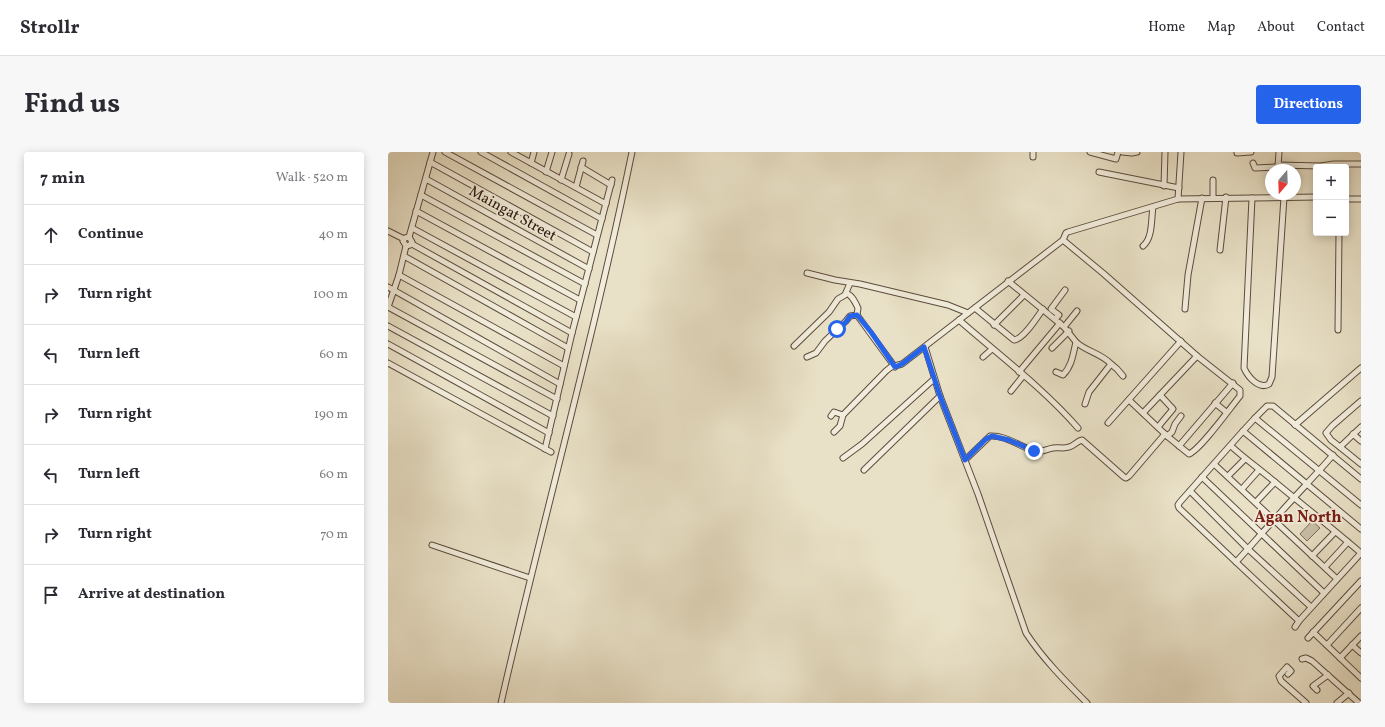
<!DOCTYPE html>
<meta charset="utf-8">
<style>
:root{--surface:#fff;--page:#f7f7f7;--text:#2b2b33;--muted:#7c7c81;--line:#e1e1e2;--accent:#2563eb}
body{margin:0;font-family:Vollkorn,serif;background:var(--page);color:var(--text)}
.controls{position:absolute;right:12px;top:12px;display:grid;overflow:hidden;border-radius:4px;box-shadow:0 2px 10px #0003}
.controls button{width:36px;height:36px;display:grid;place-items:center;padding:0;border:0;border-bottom:1px solid var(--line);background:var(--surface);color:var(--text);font:20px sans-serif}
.compass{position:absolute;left:877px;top:12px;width:36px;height:36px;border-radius:50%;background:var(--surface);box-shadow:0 2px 10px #0003;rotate:199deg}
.stop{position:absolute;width:12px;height:12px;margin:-9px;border:3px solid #2563eb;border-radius:50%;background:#fff}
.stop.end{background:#2563eb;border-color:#fff;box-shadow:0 1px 4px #0008}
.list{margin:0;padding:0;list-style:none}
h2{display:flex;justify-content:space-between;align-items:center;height:52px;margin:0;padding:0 16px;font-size:17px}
h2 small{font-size:13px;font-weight:400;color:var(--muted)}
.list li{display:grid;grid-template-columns:26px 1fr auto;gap:12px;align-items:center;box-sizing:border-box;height:60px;padding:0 16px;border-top:1px solid var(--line)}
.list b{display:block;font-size:15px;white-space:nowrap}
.list em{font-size:13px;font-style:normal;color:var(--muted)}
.icon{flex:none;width:22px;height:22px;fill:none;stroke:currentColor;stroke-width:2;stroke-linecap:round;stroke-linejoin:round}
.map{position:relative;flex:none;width:973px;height:551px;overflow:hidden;border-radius:4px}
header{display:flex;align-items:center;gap:24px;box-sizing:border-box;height:56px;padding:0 20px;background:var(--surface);border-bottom:1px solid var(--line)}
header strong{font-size:19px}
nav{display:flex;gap:22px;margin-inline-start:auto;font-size:14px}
.intro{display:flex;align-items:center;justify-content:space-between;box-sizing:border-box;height:96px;padding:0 24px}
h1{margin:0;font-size:28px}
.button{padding:10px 18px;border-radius:4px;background:var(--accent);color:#fff;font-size:14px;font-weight:700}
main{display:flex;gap:24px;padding:0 24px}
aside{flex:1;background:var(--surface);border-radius:4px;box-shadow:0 2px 10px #0003}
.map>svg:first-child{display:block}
.green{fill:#c9bfa8;stroke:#7b6c5c}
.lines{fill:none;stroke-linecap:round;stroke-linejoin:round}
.street-casing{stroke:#5c4c3d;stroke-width:7}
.street{stroke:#f1ecdb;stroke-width:5}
.route{stroke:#2563eb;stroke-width:5}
.labels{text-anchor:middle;stroke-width:3.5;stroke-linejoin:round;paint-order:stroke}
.street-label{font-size:15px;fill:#2d1a0f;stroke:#f1ecdb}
.neighbourhood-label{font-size:16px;font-weight:bold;fill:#7a1f14;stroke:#f1ecdb}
</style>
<header>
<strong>Strollr</strong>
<nav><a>Home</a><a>Map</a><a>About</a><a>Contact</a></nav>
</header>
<div class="intro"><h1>Find us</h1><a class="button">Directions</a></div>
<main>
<aside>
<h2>7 min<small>Walk · 520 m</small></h2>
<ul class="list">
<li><svg class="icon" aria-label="ahead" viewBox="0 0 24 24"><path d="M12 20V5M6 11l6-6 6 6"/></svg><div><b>Continue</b></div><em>40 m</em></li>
<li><svg class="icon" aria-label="right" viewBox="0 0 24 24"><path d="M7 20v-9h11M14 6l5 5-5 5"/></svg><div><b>Turn right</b></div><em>100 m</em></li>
<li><svg class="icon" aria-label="left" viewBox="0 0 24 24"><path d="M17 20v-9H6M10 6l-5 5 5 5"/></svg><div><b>Turn left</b></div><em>60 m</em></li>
<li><svg class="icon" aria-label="right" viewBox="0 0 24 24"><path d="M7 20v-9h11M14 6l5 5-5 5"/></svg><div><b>Turn right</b></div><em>190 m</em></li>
<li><svg class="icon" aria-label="left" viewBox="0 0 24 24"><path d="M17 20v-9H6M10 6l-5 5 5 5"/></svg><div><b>Turn left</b></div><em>60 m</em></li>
<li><svg class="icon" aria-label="right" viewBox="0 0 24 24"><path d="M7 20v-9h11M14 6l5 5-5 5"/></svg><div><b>Turn right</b></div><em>70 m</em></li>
<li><svg class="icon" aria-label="arrive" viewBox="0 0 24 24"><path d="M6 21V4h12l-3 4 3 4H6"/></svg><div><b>Arrive at destination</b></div></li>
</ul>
</aside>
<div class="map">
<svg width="973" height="551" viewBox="0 0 973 551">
<rect width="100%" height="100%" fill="#e9e1c7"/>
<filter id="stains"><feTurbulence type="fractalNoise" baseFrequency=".005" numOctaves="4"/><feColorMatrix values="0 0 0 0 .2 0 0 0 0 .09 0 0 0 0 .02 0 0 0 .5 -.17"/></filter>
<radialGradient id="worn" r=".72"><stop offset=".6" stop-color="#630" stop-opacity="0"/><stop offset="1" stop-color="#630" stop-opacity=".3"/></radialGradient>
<polygon class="green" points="924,369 932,376 919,389 912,382"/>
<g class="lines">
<g class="street-casing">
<g id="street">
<polyline points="57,0 209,83"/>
<polyline points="93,0 214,67"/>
<polyline points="123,0 218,52"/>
<polyline points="645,0 645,5"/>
<polyline points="702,0 728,7 730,0"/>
<polyline points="734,0 744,1 749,0"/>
<polyline points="849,1 863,0"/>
<polyline points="42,10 205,100"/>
<polyline points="143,11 146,0"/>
<polyline points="865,11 867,16 890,15"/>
<polyline points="890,13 932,14 946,12 973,12"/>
<polyline points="193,15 223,33"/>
<polyline points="890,15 891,0"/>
<polyline points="158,20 164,0"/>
<polyline points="711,20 791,36"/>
<polyline points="38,27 201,117"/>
<polyline points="173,28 181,2"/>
<polyline points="776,34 777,0"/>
<polyline points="188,35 195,9"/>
<polyline points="33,43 197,132"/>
<polyline points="825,45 825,28"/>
<path d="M864,46L856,216C860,225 871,238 881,232L884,225L896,45"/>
<polyline points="790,47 793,0"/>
<polyline points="958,47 973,47"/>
<polyline points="28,59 192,148"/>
<polyline points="24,76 188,165"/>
<polyline points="0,79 16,87"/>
<path d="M675,88L716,122L809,204L852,238V244C842,256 813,297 801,302L779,284L741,248"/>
<polyline points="24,92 184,181"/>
<polyline points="18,94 22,93 24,90 21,85 45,0"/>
<path d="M755,94C765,86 763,67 765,55"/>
<polyline points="832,98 838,45"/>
<polyline points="16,104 180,196"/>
<polyline points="419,121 447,128 472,132 560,153 580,161"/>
<polyline points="11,123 176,214"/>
<path d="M620,129L676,175L688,190C685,202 684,214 675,223L668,220"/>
<polyline points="0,135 172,232"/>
<path d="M458,141C464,143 467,150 470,156L469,163"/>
<polyline points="0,155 169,247"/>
<polyline points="0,155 11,123 18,94 15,89 17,86 21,85"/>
<path d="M587,156L626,188C636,187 649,165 655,157"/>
<polyline points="797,157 800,123 814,46"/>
<polyline points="667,167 671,163 663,157 677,138"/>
<path d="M571,168C611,203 655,236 690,276"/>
<polyline points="606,173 636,143"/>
<polyline points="0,174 165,264"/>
<polyline points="676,175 689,159"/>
<polyline points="950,178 951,81"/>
<path d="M688,190C699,200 713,201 723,212L701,240L697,252"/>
<polyline points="0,192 161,281"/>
<polyline points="406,194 441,160 450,147 457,143 462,131"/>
<polyline points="664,196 681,179"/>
<polyline points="419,205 428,201 437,189 458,169 462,164 469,163 507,215"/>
<polyline points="595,205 604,197"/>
<polyline points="0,211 163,300"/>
<polyline points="723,212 729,217 735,224"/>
<polyline points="631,220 672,171"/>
<polyline points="623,239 635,224"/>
<path d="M552,244L590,342L638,481C655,507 677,529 699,551"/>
<polyline points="973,249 944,274 938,281 943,288 952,295 973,275"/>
<polyline points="827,251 838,260"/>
<polyline points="755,261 809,204"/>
<polyline points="443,264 446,260 455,263"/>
<polyline points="867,266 879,254 885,254 973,327"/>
<polyline points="720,271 793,189"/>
<polyline points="907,273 973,216"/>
<polyline points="770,275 785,257 772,243"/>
<polyline points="446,280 452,274 455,263 498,219 503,215 514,212 675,88 678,81 680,80 790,47 928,45"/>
<polyline points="965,282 973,289"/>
<polyline points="779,284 784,280 787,272 793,264"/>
<polyline points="791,294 845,231"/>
<path d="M843,294C857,307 873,318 888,331C916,354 945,377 973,401L911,469L848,410C861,396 873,382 886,368C905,346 926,325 945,303"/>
<polyline points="952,295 973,312"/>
<polyline points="157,297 184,181 224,28"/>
<polyline points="455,306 474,292 546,227"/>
<path d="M577,308L602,284C618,283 632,295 647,299C653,301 659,297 665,296C670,295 676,297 681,295C686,294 689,289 694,288L736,325L738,326L741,324L777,282"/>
<polyline points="826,312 949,427"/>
<polyline points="476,318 552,244 537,195"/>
<polyline points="840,324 857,307"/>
<polyline points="814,325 936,441"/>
<polyline points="854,337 871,318"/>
<polyline points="802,339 860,397 923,455"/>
<polyline points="868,350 887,330"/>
<polyline points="973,353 867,266 855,279 973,377"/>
<polyline points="44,393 142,426"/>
<polyline points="924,404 947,380"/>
<polyline points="848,410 791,356 790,353 792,350 855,279"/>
<polyline points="937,415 960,390"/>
<polyline points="907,475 911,469"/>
<polyline points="925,480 973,526"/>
<polyline points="920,486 973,429"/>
<polyline points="939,493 973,456"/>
<polyline points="964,493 973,501"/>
<polyline points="952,506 973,484"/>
<polyline points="914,507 918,506 924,509 971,551"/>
<polyline points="900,522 903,519 899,515 891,524 893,529 918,551"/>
<polyline points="929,538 925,534 940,523"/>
<path d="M113,551C155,367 206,185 244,0"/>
<polyline points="949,551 961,541"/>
</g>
</g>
<use href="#street" class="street"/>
</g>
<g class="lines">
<polyline class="route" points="449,177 458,170 462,164 469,163 483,180 507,215 514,212 536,195 552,244 577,308 598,287 604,284 621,288 646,299"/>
</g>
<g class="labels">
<g class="street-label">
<text transform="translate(125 61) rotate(29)" y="5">Maingat Street</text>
</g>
<g class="neighbourhood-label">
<text x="910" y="370">Agan North</text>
</g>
</g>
<rect width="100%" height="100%" filter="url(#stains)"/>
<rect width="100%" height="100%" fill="url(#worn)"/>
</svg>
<div class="controls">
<button>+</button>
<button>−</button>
</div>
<svg class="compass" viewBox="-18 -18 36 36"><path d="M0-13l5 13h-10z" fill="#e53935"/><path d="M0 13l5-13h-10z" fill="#7c7c81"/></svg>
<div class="stop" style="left:449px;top:177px"></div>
<div class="stop end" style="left:646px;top:299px"></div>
</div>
</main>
